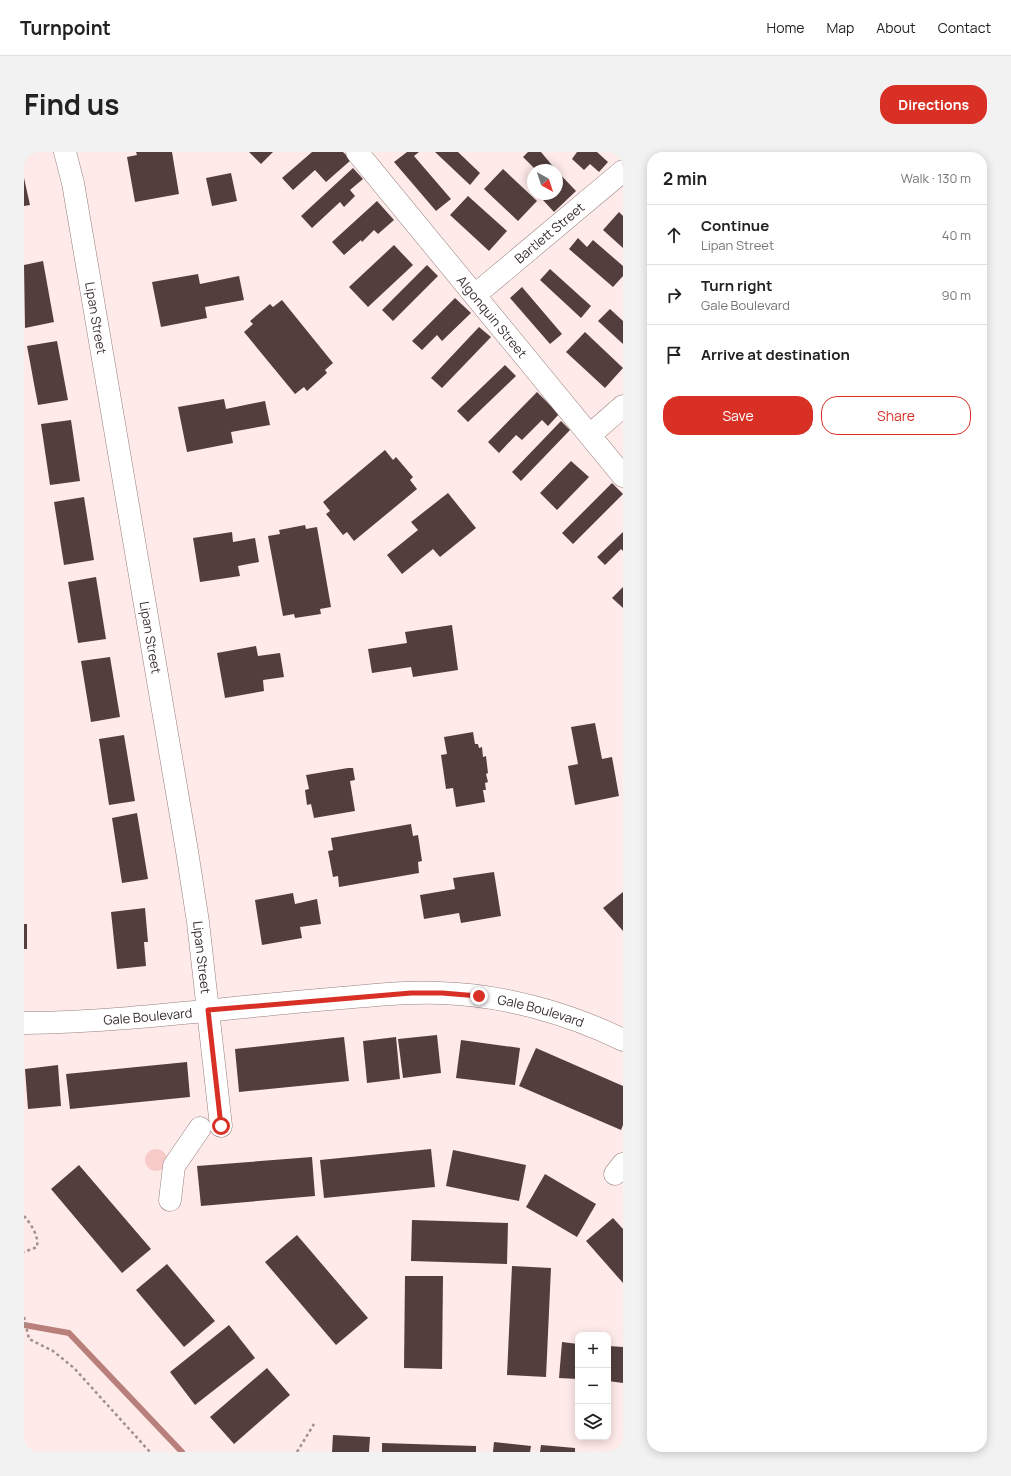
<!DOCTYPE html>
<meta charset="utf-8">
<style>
:root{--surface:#fff;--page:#f2f2f2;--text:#222;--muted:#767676;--line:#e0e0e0;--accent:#d93025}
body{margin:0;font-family:Manrope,sans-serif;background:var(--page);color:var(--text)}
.controls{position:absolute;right:12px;bottom:12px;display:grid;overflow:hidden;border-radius:8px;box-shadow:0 2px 10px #0003}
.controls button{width:36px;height:36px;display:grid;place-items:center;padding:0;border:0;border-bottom:1px solid var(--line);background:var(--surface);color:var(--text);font:20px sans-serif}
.compass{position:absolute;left:503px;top:12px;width:36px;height:36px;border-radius:50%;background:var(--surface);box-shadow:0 2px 10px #0003;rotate:141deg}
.stop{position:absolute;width:12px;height:12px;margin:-9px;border:3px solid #d93025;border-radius:50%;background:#fff}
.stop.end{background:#d93025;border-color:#fff;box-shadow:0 1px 4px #0008}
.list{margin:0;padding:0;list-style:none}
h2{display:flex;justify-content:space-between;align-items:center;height:52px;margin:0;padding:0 16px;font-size:17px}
h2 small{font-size:13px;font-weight:400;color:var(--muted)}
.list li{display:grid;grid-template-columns:26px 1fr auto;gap:12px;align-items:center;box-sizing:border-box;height:60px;padding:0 16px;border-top:1px solid var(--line)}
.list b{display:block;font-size:15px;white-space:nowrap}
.list p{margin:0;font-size:13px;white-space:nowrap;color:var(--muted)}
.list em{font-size:13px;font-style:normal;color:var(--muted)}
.actions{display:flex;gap:8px;padding:12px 16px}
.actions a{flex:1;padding:9px 0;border:1px solid var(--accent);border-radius:16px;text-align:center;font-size:14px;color:var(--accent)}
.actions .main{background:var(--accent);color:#fff}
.icon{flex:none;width:22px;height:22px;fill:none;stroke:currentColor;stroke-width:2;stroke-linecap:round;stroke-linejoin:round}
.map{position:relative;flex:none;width:599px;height:1300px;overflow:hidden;border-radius:16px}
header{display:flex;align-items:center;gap:24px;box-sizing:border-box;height:56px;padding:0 20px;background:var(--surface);border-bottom:1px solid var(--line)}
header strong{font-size:19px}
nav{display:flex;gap:22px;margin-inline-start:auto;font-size:14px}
.intro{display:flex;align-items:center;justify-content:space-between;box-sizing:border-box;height:96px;padding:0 24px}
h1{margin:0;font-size:28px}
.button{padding:10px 18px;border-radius:16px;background:var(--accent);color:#fff;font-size:14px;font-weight:700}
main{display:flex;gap:24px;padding:0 24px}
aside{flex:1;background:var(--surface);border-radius:16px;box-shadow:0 2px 10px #0003}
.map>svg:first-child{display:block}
.green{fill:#f7ccc8}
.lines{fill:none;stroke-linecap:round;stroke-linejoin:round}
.stream{stroke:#b9807b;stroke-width:6}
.building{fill:#523f3d}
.minor-casing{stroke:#957f7d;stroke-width:23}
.path{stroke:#9f908f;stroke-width:2.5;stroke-dasharray:3 3;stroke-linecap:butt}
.minor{stroke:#fff;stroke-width:22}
.route{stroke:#d93025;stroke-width:5}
.labels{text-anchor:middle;stroke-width:4;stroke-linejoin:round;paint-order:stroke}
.street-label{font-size:13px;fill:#39302f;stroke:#fff}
</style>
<header>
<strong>Turnpoint</strong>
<nav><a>Home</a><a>Map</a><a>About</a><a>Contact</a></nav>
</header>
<div class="intro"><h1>Find us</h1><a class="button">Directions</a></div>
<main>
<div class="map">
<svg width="599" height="1300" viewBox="0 0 599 1300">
<rect width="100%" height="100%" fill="#feeae8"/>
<circle class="green" cx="132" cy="1008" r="11"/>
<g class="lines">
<polyline class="stream" points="0,1173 45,1181 158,1300"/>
</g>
<g class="building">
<polygon points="112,0 148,0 155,42 111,50 103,5 113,3"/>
<polygon points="225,0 249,0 237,12"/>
<polygon points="288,0 319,0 327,8 302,30 291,18 269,38 258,26"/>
<polygon points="383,0 395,0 390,4 427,47 412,59 370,10"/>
<polygon points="411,0 434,0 456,21 446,33"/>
<polygon points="504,0 517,0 532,18 512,18 499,5"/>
<polygon points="553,0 573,0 584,10 575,20 566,12 560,18 548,7"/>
<polygon points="329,16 339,27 326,38 331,44 320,55 316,50 288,76 277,64"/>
<polygon points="479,17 513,49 494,69 460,37"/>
<polygon points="533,19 552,39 530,60 519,48 526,42 533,42"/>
<polygon points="207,21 213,49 188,54 182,26"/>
<polygon points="0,26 6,53 0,54"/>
<polygon points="444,44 483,79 465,99 426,63"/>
<polygon points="353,49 370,68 354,82 350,78 338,90 337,88 320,103 308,90"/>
<polygon points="595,60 599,64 599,96 579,78"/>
<polygon points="554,86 563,95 569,88 599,114 599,124 589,135 545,97"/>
<polygon points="370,93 389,113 344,155 325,135"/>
<polygon points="19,109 30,170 1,176 0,113"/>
<polygon points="403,113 414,124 369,169 358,158"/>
<polygon points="526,117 567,154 557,166 516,128"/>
<polygon points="174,122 176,132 215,124 220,148 181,155 183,166 137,175 128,130"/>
<polygon points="498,135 538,182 526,192 486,146"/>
<polygon points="431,146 447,161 418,189 413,183 398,198 388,189"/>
<polygon points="258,148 309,211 301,218 303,221 283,239 280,235 271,242 220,180 229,172 226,169 246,152 249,155"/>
<polygon points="586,157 599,169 599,192 574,169"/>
<polygon points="455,175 467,185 418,236 407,226"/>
<polygon points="561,180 599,216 581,236 542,200"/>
<polygon points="33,189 44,248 14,253 3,194"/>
<polygon points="481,213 492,224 444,270 433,259"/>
<polygon points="513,240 535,262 524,274 518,268 498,288 492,283 475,301 464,290"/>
<polygon points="200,247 202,257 241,249 246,273 207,280 209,291 163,300 154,255"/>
<polygon points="47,268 56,329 26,333 17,272"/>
<polygon points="537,269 546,278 497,329 488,320"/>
<polygon points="361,298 369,308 372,305 389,325 386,328 393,337 330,389 323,380 319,383 302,362 306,359 299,350"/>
<polygon points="547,309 565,325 533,358 516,341"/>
<polygon points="588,331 599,342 549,392 538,381"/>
<polygon points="424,341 452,376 416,405 409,397 378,422 363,403 394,378 387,370"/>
<polygon points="60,345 70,408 40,413 30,350"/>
<polygon points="281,373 282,377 293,375 307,455 296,457 297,462 271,466 270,462 259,464 244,384 256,382 255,378"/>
<polygon points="208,380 209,390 231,386 235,410 214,414 216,424 176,430 169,386"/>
<polygon points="599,380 599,399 597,397 581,413 573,405"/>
<polygon points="72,425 82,487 54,491 44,430"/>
<polygon points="599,435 599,456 588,446"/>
<polygon points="428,473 434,518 389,525 387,515 348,521 344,497 383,491 381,480"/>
<polygon points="232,494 234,504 256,501 260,525 239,528 240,539 201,546 193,501"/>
<polygon points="86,505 96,565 67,570 57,509"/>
<polygon points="571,571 578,607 588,605 595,644 551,653 544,614 554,612 547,575"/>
<polygon points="449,580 451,592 454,592 455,596 458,595 459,605 462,604 464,621 462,622 464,630 461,631 462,638 459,638 461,650 432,655 429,636 422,637 417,603 423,602 420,585"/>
<polygon points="100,583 111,649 85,653 75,587"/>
<polygon points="324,616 329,616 331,628 326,629 331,659 290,666 287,652 283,653 281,638 285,637 282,623"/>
<polygon points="113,661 124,727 98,731 88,666"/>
<polygon points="387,672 389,684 394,683 398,709 394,710 395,721 315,735 314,724 309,725 304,699 309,698 307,686"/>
<polygon points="470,720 477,764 437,771 435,761 400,767 396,743 431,737 429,726"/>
<polygon points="599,740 599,779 579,756"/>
<polygon points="269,741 271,752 293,747 297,772 276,775 278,786 238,793 231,748"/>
<polygon points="121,756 124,790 120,790 122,814 93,817 87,760"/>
<rect x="0" y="772" width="3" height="25"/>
<polygon points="413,883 417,921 379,926 374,887"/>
<polygon points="320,885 325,929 215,940 211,897"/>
<polygon points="372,885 376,927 343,931 339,889"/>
<polygon points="437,888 496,896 491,933 432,926"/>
<polygon points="512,896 599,934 599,973 597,978 495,934"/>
<polygon points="163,910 166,945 46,957 42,922"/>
<polygon points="34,913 37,954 4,957 1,917"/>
<polygon points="407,997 411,1035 300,1046 296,1008"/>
<polygon points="429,998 502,1013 495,1049 422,1034"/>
<polygon points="288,1005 291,1044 177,1054 173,1014"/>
<polygon points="55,1013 127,1097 98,1121 27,1037"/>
<polygon points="521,1022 572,1052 553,1085 502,1055"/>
<polygon points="589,1066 599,1077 599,1131 562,1089"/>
<polygon points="388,1068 484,1071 483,1112 387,1109"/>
<polygon points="273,1083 344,1166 312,1193 241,1110"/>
<polygon points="143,1112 191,1169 160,1195 112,1138"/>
<polygon points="488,1114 527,1116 522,1225 483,1223"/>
<polygon points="381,1124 419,1124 418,1217 380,1216"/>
<polygon points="205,1173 231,1206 171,1253 146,1220"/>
<polygon points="538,1190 554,1192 554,1227 535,1226"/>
<polygon points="584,1194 599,1195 599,1231 584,1229"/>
<polygon points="243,1216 266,1243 210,1292 186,1265"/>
<polygon points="309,1283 346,1285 345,1300 308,1300"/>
<polygon points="470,1290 507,1294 506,1300 469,1300"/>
<polygon points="358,1291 452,1294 452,1300 358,1300"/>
<polygon points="517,1293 551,1296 551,1300 516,1300"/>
</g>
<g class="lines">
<g class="minor-casing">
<g id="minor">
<path id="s1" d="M41,0L49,31L163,699L174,770L197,974"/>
<path id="s2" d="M333,0L599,324"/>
<path id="s3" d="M451,143L599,19"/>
<polyline points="566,283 599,254"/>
<path id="s4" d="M0,871C103,870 205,855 307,847C344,844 381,839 417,841C479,843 544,861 599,888"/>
<polyline points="591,1022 599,1012"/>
<polyline points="146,1048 150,1014 176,976"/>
</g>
</g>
<g class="path">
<path d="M0,1064C7,1072 15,1084 13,1095L0,1100"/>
<polyline points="0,1165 5,1187 29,1199 50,1216 126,1300"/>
<polyline points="273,1300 290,1272"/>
</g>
<use href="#minor" class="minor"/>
</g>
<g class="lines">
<polyline class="route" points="197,974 184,858 387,841 418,841 455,844"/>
</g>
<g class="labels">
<g class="street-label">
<text dy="5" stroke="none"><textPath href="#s3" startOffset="97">Bartlett Street</textPath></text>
<text dy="5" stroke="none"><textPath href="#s2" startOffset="213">Algonquin Street</textPath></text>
<text dy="5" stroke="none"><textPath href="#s1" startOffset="169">Lipan Street</textPath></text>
<text dy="5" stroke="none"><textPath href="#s1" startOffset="493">Lipan Street</textPath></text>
<text dy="5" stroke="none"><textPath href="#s1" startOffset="817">Lipan Street</textPath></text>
<text dy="5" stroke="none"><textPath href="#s4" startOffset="520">Gale Boulevard</textPath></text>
<text dy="5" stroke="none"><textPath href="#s4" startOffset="124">Gale Boulevard</textPath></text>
</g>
</g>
</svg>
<div class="controls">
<button>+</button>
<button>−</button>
<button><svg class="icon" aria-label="layers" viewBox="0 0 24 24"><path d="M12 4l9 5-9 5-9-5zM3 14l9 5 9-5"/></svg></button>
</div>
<svg class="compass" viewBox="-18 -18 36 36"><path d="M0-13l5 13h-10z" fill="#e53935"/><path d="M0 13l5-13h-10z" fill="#767676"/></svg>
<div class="stop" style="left:197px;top:974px"></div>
<div class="stop end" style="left:455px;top:844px"></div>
</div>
<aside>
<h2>2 min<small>Walk · 130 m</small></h2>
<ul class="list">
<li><svg class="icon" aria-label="ahead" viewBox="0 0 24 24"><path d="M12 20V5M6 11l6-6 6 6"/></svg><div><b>Continue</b><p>Lipan Street</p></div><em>40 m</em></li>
<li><svg class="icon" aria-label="right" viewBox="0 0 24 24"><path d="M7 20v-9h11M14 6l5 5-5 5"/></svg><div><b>Turn right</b><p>Gale Boulevard</p></div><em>90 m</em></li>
<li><svg class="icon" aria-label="arrive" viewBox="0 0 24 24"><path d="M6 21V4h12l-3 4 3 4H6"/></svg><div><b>Arrive at destination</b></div></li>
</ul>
<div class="actions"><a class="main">Save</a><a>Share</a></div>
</aside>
</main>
